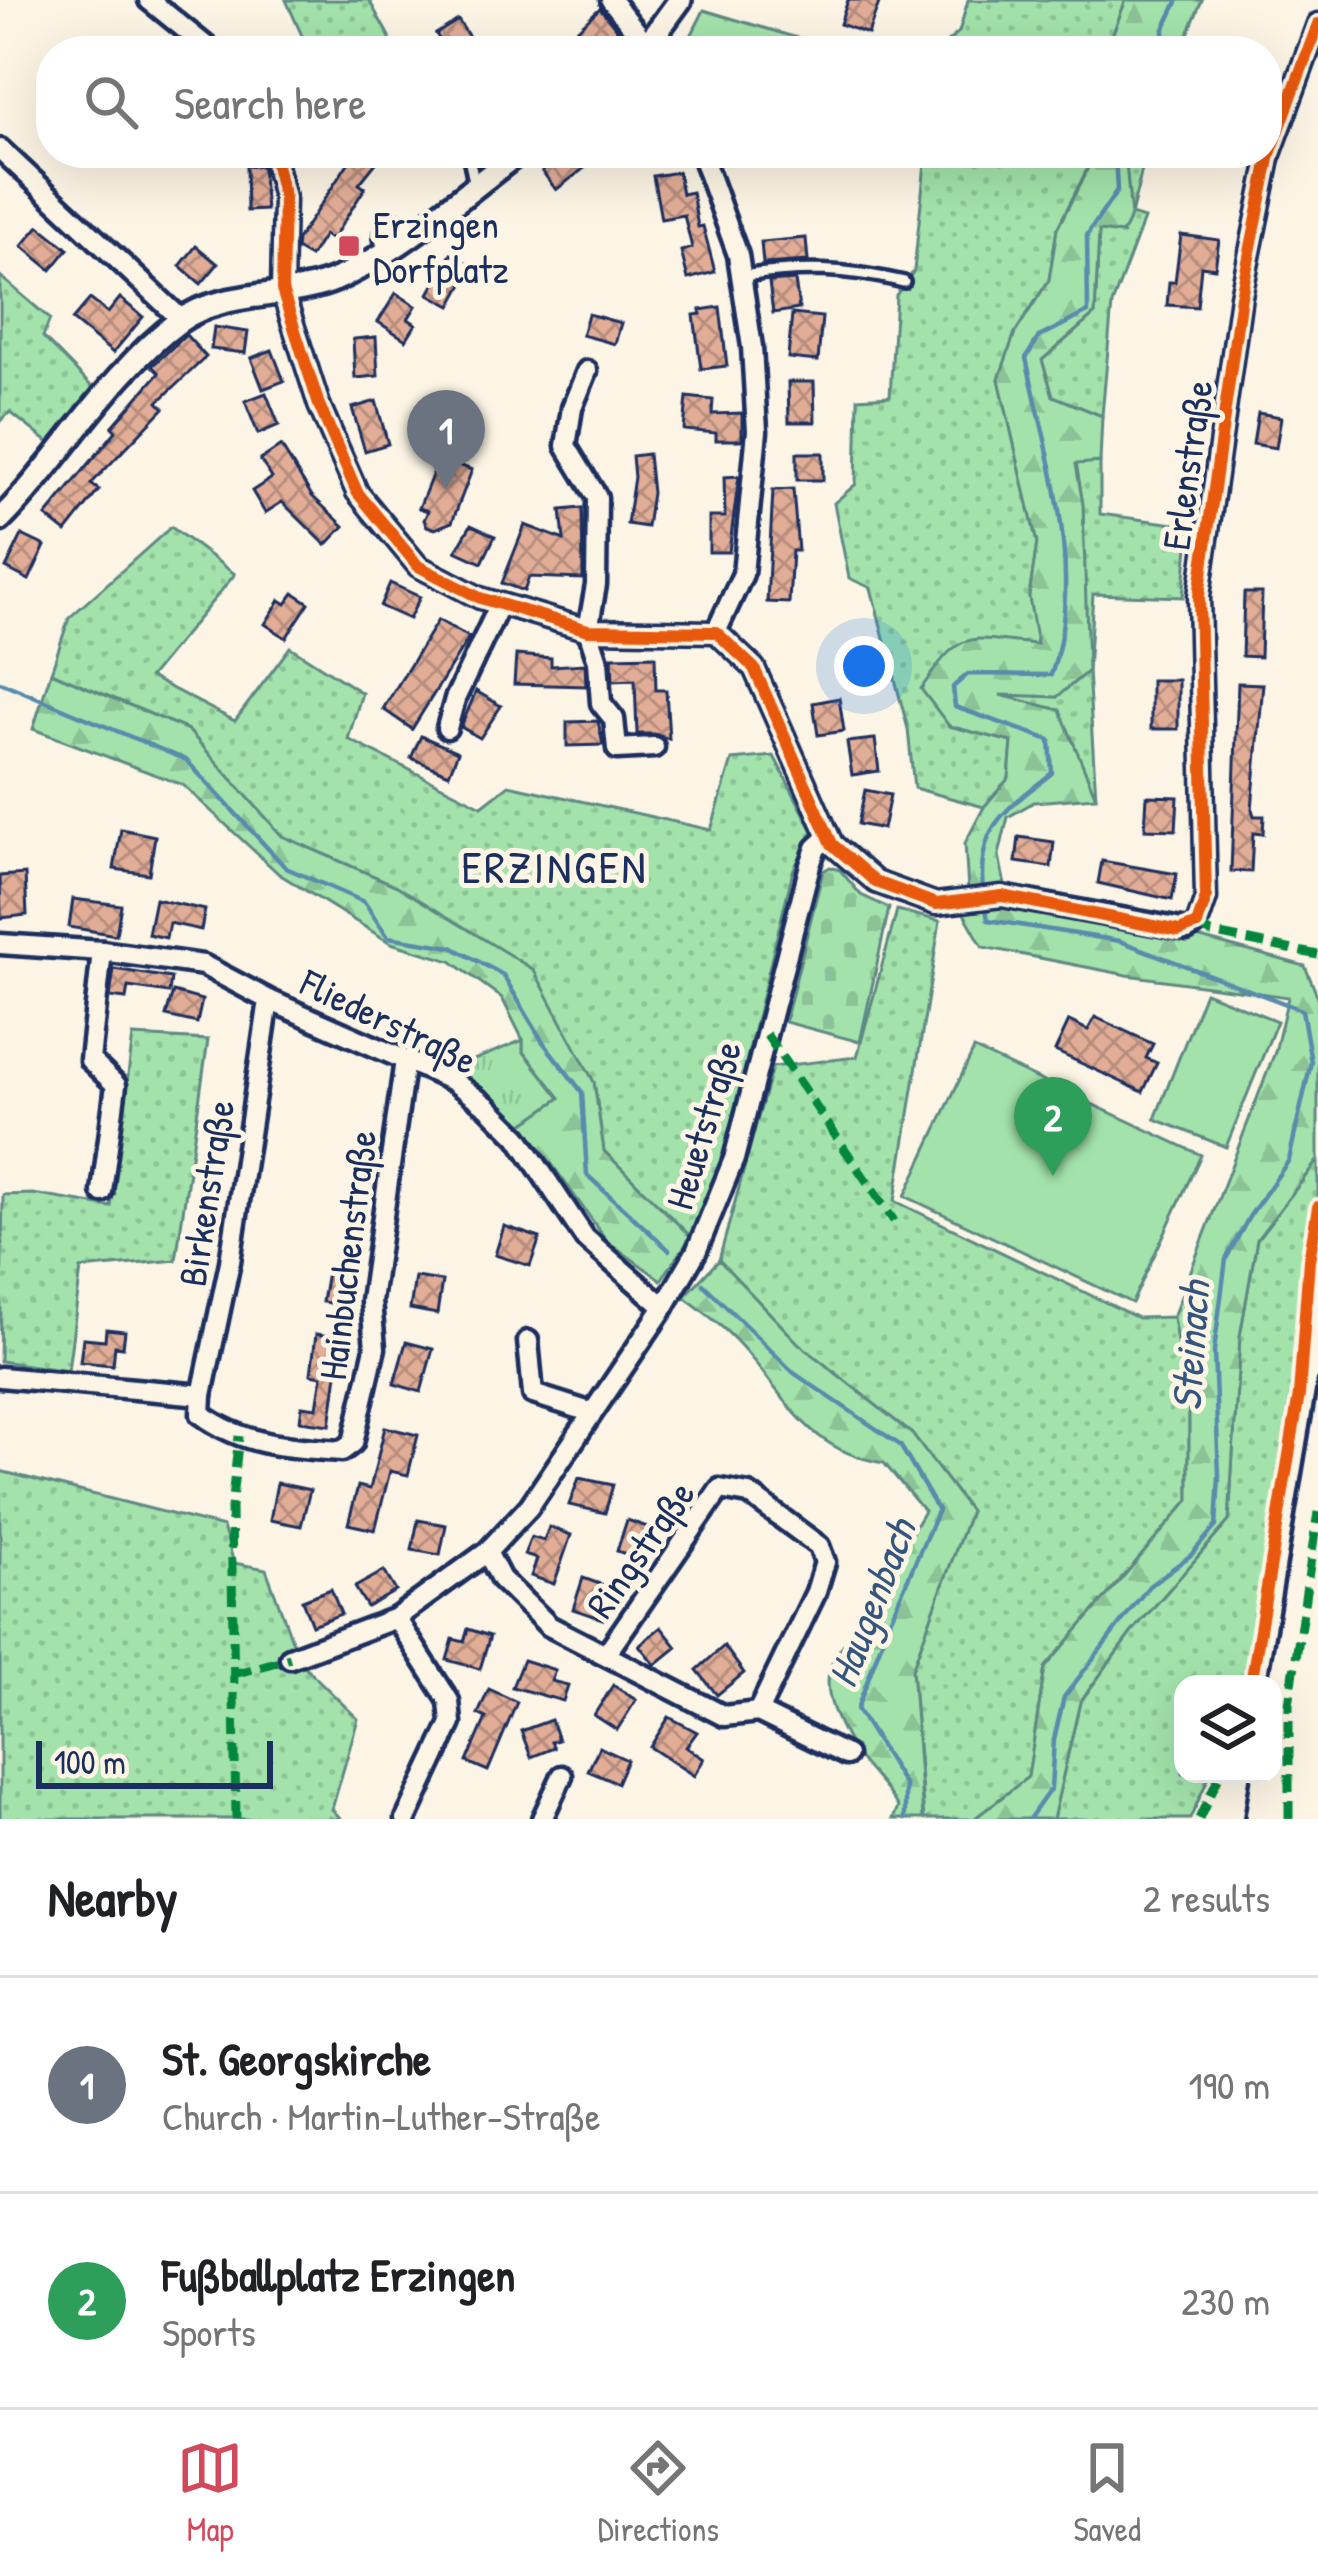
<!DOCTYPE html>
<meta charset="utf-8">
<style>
:root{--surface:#fff;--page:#f2f2f2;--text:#202124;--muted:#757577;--line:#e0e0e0;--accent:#d1495b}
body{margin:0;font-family:"Patrick Hand",sans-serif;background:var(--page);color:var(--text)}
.controls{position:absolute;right:36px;bottom:36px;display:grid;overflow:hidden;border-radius:24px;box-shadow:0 12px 48px #0002}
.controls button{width:108px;height:108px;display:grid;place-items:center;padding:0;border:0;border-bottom:3px solid var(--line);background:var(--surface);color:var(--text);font:60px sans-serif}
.scale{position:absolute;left:36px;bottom:30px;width:237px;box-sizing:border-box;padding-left:12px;border:6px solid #1b2f5e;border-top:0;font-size:33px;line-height:42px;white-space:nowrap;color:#1b2f5e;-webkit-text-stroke:9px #fcf5e5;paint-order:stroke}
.you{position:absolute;left:864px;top:666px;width:42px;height:42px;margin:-30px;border:9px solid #fff;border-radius:50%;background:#1a73e8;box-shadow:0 0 0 18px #1a73e833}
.badge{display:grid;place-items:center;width:78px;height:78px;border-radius:50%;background:var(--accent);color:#fff;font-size:39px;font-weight:700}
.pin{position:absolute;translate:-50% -99px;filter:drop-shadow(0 3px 6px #0008)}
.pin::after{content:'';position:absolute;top:63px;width:42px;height:36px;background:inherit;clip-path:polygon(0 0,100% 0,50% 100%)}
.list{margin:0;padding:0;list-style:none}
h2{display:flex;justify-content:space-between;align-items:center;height:156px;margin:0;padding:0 48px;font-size:51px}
h2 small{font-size:39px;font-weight:400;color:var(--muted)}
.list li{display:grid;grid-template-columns:78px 1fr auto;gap:36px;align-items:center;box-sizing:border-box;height:216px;padding:0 48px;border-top:3px solid var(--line)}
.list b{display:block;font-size:45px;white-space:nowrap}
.list p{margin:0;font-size:39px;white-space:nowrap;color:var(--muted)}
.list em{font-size:39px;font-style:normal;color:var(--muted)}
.icon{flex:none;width:66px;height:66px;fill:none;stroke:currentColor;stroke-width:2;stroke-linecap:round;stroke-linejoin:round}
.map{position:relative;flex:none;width:1318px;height:1819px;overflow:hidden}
.search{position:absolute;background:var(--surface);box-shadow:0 12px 48px #0002;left:36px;right:36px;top:36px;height:132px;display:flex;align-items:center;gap:30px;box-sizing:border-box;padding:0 42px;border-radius:48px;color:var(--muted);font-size:45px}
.sheet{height:588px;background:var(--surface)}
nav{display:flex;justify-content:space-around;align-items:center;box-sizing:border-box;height:168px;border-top:3px solid var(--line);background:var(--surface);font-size:33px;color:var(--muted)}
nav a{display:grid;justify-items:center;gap:6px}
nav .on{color:var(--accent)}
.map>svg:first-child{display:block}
.grass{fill:url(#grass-dots);stroke:#5f8984;stroke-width:3}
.forest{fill:url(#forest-firs);stroke:#5f8984;stroke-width:3}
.cemetery{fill:url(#cemetery-stones);stroke:#5f8984;stroke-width:3}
.park{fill:url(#park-tufts);stroke:#5f8984;stroke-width:3}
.pitch{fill:#a3e3ab;stroke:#5f8984;stroke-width:3}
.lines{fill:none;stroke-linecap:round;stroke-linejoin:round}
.stream{stroke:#588bad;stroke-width:4.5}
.building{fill:url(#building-cross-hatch);stroke:#1b2f5e;stroke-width:3}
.service-casing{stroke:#1b2f5e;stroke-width:18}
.minor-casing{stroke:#1b2f5e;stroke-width:27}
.tertiary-casing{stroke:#1b2f5e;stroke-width:30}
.service{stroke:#fcf5e5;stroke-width:9}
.minor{stroke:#fcf5e5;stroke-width:18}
.tertiary{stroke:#fcf5e5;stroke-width:21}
.rail{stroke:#1b2f5e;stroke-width:4.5}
.quiet{stroke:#00873e;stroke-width:9;stroke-dasharray:18 9;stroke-linecap:butt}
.cycleway-casing{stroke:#fcf5e5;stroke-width:20}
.cycleway{stroke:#e8590c;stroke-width:12}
.poi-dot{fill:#d1495b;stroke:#fcf5e5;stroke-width:4.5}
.labels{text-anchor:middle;stroke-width:10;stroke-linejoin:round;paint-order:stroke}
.poi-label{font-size:39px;fill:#1b2f5e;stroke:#fcf5e5;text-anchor:start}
.street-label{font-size:39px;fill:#1b2f5e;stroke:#fcf5e5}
.water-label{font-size:42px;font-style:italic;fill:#34557f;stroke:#fcf5e5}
.quarter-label{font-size:45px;letter-spacing:3px;fill:#1b2f5e;stroke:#fcf5e5}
</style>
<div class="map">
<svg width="1318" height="1819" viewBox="0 0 1318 1819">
<defs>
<pattern id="grass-dots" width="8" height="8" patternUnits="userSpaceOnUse" patternTransform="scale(3)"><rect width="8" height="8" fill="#a3e3ab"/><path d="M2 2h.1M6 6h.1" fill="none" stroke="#8cc396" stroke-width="1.8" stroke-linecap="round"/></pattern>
<pattern id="forest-firs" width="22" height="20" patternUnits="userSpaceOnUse" patternTransform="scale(3)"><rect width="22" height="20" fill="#a3e3ab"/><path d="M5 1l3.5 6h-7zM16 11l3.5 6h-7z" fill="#8cc396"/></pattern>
<pattern id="cemetery-stones" width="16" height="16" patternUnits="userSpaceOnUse" patternTransform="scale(3)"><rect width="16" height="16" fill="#a3e3ab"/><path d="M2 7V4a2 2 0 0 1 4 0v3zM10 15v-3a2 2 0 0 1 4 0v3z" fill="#8cc396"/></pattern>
<pattern id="park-tufts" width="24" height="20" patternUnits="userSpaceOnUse" patternTransform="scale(3)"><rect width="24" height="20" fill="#a3e3ab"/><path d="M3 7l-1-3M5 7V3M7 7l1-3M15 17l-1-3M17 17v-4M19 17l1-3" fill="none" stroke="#8cc396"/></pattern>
<pattern id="building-cross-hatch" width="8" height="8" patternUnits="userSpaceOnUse" patternTransform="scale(3)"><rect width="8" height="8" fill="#e2ad96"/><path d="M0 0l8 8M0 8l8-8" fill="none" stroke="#b68d7e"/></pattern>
</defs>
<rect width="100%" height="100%" fill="#fcf5e5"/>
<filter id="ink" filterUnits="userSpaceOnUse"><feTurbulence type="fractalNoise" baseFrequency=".00833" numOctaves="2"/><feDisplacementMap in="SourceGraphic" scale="24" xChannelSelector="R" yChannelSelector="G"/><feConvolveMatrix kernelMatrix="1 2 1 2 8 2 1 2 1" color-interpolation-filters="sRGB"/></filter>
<g filter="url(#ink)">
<g class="grass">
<polygon points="286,0 369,0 397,51 309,51"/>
<polygon points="968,0 1126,0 1106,51 937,51 959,32"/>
<polygon points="926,153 1084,153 1088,168 1057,229 1049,280 1015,333 999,379 1037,543 1029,597 1038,644 949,726 1012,742 1009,778 984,807 914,788 908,729 871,588 849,578 834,503 856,484 858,398 890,396 896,295 914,271"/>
<polygon points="1125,153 1146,153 1131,215 1144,219 1112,304 1102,416 1053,396 1042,360 1095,314 1099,230 1130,216"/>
<polygon points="0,276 50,319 43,337 96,391 50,444 10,412 0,422"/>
<polygon points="1100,462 1100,514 1190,526 1183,597 1093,594 1088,671 1096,797 1059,710 992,693 1057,697 1083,565 1083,505 1076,463"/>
<polygon points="171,527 235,574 150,677 235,721 290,647 362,693 348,739 482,806 509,785 711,830 732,760 774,756 813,831 793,871 721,1164 691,1237 604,1151 594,1082 397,886 282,836 188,730 51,672 69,618"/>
<polygon points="897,910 940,921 895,1201 1138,1318 1173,1317 1189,1412 1189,1500 1045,1668 1028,1777 974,1819 924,1819 912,1669 970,1511 912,1434 799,1344 719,1260 772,1067 857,1057"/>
<polygon points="133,1036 208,1040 176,1260 81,1269 68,1371 0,1361 3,1195 33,1194 111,1207"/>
<polygon points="1318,1160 1318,1220 1244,1684 1183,1684 1183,1774 1210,1774 1190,1819 1053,1819 1080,1702 1131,1633 1229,1521 1240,1336 1257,1239"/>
<polygon points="0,1471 223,1527 234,1563 266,1569 300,1662 358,1719 332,1809 341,1819 0,1819"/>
</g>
<g class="forest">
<polygon points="1126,0 1202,0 1181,51 1106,51"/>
<path d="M1084,153H1125L1131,216L1122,234L1099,231L1095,314L1042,360L1053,396L1102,416L1100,462L1076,464L1083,505L1088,671L1057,697L1000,695L1060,710L1096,797L1034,802L1008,817L999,855L1005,886L968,890L965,843L984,807L1009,778L1012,742L949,726L921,689C964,624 968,639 1037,644L1029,597L1037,543L999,379L1015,333L1049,280L1057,229L1088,168Z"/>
<polygon points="51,672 188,730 282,836 397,886 534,970 594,1082 604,1151 691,1237 661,1280 607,1241 523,1124 560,1098 523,1051 523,1040 502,998 451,961 391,943 279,874 183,785 33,729"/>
<polygon points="1003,904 1193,936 1305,966 1318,998 1318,1160 1257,1239 1240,1336 1229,1521 1131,1633 1080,1702 1053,1819 974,1819 1028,1777 1045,1668 1189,1500 1189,1412 1173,1317 1275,1052 1288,997 1127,975 983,947 962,910"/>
<path d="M719,1260L799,1344L912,1434L970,1511L912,1669L923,1819H893L898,1807C885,1785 865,1769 852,1748C816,1687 817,1652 880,1617L898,1556L924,1511L884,1463C807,1451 788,1399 742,1347C725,1328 705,1312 684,1297Z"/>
</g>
<polygon class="cemetery" points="830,867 840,870 861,895 889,908 860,1042 785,1022 823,871"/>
<g class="park">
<polygon points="704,10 804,40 801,51 692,51 691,36"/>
<polygon points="523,1040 523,1051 560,1098 523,1124 487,1091 462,1078 469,1062"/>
</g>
<g class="pitch">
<polygon points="1205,992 1277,1021 1226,1147 1155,1119"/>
<polygon points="974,1049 1201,1155 1132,1303 905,1196"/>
</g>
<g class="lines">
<g class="stream">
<polyline points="1164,51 1164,29 1178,0"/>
<polyline points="0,682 186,760 286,868 364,902 388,937 452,947 503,975 543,1042 582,1092 587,1175 669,1250"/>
<path d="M983,891C976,825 1007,809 1052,773L1050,740L955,707L953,687L968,674L1051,675C1086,573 1048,459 1026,358L1039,337L1088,312L1087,235L1117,191L1115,153"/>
<polyline points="985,902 988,920 1120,941 1302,1010 1311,1062 1289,1160 1249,1217 1226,1259 1214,1351 1219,1476 1216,1526 1191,1555 1149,1586 1064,1697 1054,1739 1051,1788 1029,1819"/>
<polyline points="703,1284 794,1373 900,1445 938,1510 889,1622 857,1709 905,1786 905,1819"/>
</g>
</g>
<g class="building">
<polygon points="848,0 880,0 868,34 840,24"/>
<polygon points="600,8 623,37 615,45 607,35 589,51 580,51 568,38"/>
<polygon points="458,20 478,51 447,51 436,34"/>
<polygon points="355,153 384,153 359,184 365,188 332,240 324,235 310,257 296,249 297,240"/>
<polygon points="566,153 604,153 556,190 542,171"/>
<polygon points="246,166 262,166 266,210 247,211"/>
<polygon points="678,172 682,194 692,192 698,227 703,226 715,272 688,279 681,251 692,248 684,215 661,219 653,176"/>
<polygon points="39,226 68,249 51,270 22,246"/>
<polygon points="1181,235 1219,240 1215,268 1201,266 1197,307 1167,305 1169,282 1175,282"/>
<polygon points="806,238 808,261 763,264 761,242"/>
<polygon points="196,246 218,264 201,284 180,266"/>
<polygon points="451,254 473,266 451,306 429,294"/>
<polygon points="795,280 799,309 773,313 769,282"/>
<polygon points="396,293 416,306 408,319 416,324 406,340 378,322"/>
<polygon points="120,298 143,317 113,353 72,320 90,299 108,313"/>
<polygon points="720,307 727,366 701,369 694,315 701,314 700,310"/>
<polygon points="588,314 621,323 615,344 582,335"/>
<polygon points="792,314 822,317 818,361 788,358"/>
<polygon points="214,327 248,332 245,353 211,349"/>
<polygon points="186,335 206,357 158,402 164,408 91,484 99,490 66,532 46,516 116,431 112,427 159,373 152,366"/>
<polygon points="376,337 378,376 355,378 353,339"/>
<polygon points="272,350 284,381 263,389 251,358"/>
<polygon points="788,382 814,382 815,422 789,422"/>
<polygon points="266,393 279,425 258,434 245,401"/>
<polygon points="687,397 713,400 712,414 742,413 742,440 716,440 716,433 684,430"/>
<polygon points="437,399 477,415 469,435 429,418"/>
<polygon points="376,401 388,444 365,451 352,408"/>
<polygon points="1258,413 1281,417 1276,448 1253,444"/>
<polygon points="281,446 312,496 344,526 326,545 282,502 265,513 252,491 272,478 260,460"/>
<rect x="797" y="453" width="26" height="27"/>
<polygon points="648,454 652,493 647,527 627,524 634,477 632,456"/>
<polygon points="439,458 472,470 452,522 435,529 427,526 424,520 428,511 419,508"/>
<polygon points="739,476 729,552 709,552 709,517 725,517 724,477"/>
<polygon points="793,489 798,551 792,551 789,603 767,602 773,490"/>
<polygon points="582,508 583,579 529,577 524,591 502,583 525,525 564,540 561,510"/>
<polygon points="471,525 495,536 482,563 456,551"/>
<polygon points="22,535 45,546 29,580 6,568"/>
<polygon points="390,583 420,597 409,619 380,606"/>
<polygon points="294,593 309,603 286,638 265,624 280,600 286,604"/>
<polygon points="1244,593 1262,593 1260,657 1242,656"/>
<polygon points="438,620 469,637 412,729 383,709"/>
<polygon points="516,655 551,658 551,666 585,664 586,686 514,684"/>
<polygon points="655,656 656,690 666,690 669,739 654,734 637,734 635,680 613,681 612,657"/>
<rect x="1151" y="680" width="27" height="49"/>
<polygon points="1238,683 1263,684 1252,809 1254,816 1264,816 1263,834 1253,833 1251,872 1231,871"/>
<polygon points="476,691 501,706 480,738 461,727"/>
<polygon points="839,698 844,731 818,735 813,703"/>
<polygon points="598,721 603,745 567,746 567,722"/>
<polygon points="421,736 458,752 449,774 411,758"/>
<polygon points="875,739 879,771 852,775 847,742"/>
<polygon points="865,790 890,795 883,829 858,824"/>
<polygon points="1147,796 1178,797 1176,830 1145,829"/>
<polygon points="121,829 155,836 149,874 114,869"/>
<polygon points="1019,837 1054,842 1051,867 1016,862"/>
<polygon points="1102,861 1177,874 1172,900 1098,883"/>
<polygon points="25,874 27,915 1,918 0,876"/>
<polygon points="73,899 121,905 116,935 69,927"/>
<polygon points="155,899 205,910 201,930 169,923 166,938 148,934"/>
<polygon points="114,969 171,978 169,993 128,987 126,999 110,997"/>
<polygon points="173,992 202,1000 197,1023 166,1016"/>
<polygon points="1095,1017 1153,1044 1146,1058 1157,1063 1143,1092 1055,1051 1069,1021 1088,1030"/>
<polygon points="504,1226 540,1238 530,1266 495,1255"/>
<polygon points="327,1271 350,1274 346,1305 322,1302"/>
<polygon points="415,1277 442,1281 437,1314 410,1309"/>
<polygon points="106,1329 125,1331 123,1347 115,1346 113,1365 80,1362 83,1338 105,1340"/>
<polygon points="316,1334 342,1338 330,1425 300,1421 302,1406 317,1408 322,1376 311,1374"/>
<polygon points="406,1342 433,1349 421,1392 394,1384"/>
<polygon points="385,1427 418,1435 408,1475 390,1471 375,1530 348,1524 358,1486 370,1489"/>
<polygon points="579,1478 613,1485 605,1513 569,1505"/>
<polygon points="277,1483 310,1490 301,1526 270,1520"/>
<polygon points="418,1520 446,1525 440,1555 412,1550"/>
<polygon points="627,1520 656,1530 647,1561 617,1551"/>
<polygon points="549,1527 571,1535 554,1584 531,1576 537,1559 524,1555 531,1537 544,1541"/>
<polygon points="384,1571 396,1591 367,1607 355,1587"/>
<polygon points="583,1578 614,1589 603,1619 573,1609"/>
<polygon points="331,1589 341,1614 312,1625 302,1600"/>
<polygon points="661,1627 677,1647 655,1665 639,1645"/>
<polygon points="468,1629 490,1636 480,1669 447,1660 453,1639 464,1642"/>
<polygon points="724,1646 744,1673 717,1695 697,1670"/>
<polygon points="523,1660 555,1670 551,1681 568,1685 563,1701 512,1687"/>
<polygon points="613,1685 636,1700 617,1730 594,1715"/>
<polygon points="489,1689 517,1702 488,1771 467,1762 486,1718 478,1714"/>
<polygon points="669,1717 697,1732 686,1747 704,1759 694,1776 650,1747"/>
<polygon points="551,1720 558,1740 551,1742 554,1748 531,1757 521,1731"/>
<polygon points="599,1747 627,1760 617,1783 588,1771"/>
</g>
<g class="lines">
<g class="service-casing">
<g id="service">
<polyline points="468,153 475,186"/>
<polyline points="383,252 380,238 383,225 402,220 414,230"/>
<path d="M743,276C803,267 845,268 904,282"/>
</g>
</g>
<g class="minor-casing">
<g id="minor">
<polyline points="149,0 212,51"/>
<polyline points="611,0 652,51"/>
<polyline points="0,149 181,319"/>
<polyline points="273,153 284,198 282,290 319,405 357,492 418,566 480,598 588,630 716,632 754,668 832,844 876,882 936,904 1002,896 1187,930 1197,924 1206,898 1199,596 1241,296 1270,154 1318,24"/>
<polyline points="701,153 738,255 752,347 757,431 743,574 716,632"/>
<polyline points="587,371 572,408 566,446 597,497 596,585 588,630 598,661 601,703 614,719 617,749 654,747"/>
<polyline points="447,728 455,699 500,604"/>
<polyline points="0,944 102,951 203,965 269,1000 453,1081 488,1107 518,1137 585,1238 664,1307"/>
<polyline points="102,951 90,1060 116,1085 102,1192"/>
<polyline points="528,1341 533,1394 590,1412"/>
<path d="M0,1377L202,1395L201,1414C244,1446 290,1448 342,1451L353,1443L375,1348L371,1301L405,1060"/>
<polyline points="202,1395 230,1262 269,1000"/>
<polyline points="487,1552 501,1579 549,1626 724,1716 758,1712 846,1755"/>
<polyline points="396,1618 449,1701 451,1723 406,1819"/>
<polyline points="606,1654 720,1489 749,1494 819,1546 825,1562 816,1592 758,1712"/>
<polyline points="290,1658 396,1618 487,1552 529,1507 664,1307 696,1252 734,1159 810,865 816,848 828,837"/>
<polyline points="542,1819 562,1776"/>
</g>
</g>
<g class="tertiary-casing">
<g id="tertiary">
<polyline points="643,51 680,0"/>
<path d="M0,520C61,459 109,373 178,322C223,289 289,300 337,279C400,251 463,195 518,153"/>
</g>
</g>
<use href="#service" class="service"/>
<use href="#minor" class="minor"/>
<use href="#tertiary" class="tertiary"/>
<g class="rail">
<polyline points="1267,1684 1318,1380"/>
<polyline points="1244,1819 1251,1774"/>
</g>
<g class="quiet">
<polyline points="1197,924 1211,933 1318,955"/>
<polyline points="766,1034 894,1221"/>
<polyline points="234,1674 290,1658"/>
<polyline points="236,1819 231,1508 239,1436"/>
<polyline points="1199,1819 1220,1774"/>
<polyline points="1289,1819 1289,1704 1318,1512"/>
</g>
<g class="cycleway-casing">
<g id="cycleway">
<polyline points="273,153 284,198 282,290 319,405 357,492 418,566 480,598 588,630 716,632 754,668 832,844 876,882 936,904 1002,896 1179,931 1197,924"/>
<polyline points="1197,924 1206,898 1199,596 1241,296 1270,154 1318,24"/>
<polyline points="1251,1684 1299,1395 1309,1260 1318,1207"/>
</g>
</g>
<use href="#cycleway" class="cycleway"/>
</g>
</g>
<rect class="poi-dot" x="337" y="234" width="24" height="24" rx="6"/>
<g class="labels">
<g class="poi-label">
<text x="373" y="238">Erzingen<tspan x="373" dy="45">Dorfplatz</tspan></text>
</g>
<g class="street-label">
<text transform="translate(1187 465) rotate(-82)" y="14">Erlenstraße</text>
<text transform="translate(389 1021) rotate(26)" y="14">Fliederstraße</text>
<text transform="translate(703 1125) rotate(-73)" y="14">Heuetstraße</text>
<text transform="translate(206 1193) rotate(-81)" y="14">Birkenstraße</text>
<text transform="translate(347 1255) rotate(-83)" y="14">Hainbuchenstraße</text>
<text transform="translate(640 1549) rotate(-55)" y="14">Ringstraße</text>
</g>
<g class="water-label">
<text transform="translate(1190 1346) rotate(-86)" y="15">Steinach</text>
<text transform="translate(871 1603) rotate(-69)" y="15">Haugenbach</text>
</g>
<g class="quarter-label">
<text x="555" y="883">ERZINGEN</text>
</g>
</g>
</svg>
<div class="controls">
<button><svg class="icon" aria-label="layers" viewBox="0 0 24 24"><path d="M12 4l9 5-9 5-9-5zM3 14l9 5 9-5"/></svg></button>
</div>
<div class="scale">100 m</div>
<div class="you"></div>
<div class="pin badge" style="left:446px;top:489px;background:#6b7280">1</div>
<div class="pin badge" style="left:1053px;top:1176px;background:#2e9e5b">2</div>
<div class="search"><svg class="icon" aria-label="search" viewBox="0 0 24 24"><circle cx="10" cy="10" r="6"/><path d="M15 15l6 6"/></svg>Search here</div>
</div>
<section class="sheet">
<h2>Nearby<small>2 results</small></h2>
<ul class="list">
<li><span class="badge" style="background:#6b7280">1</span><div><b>St. Georgskirche</b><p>Church · Martin-Luther-Straße</p></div><em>190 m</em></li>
<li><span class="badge" style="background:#2e9e5b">2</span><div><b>Fußballplatz Erzingen</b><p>Sports</p></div><em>230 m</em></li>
</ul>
</section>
<nav>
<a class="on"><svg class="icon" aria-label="map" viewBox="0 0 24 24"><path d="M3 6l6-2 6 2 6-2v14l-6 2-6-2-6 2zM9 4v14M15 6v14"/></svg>Map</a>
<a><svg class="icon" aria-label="directions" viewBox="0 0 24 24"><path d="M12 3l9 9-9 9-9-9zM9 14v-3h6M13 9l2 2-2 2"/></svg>Directions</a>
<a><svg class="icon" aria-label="saved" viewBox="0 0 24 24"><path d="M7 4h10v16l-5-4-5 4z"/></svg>Saved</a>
</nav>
